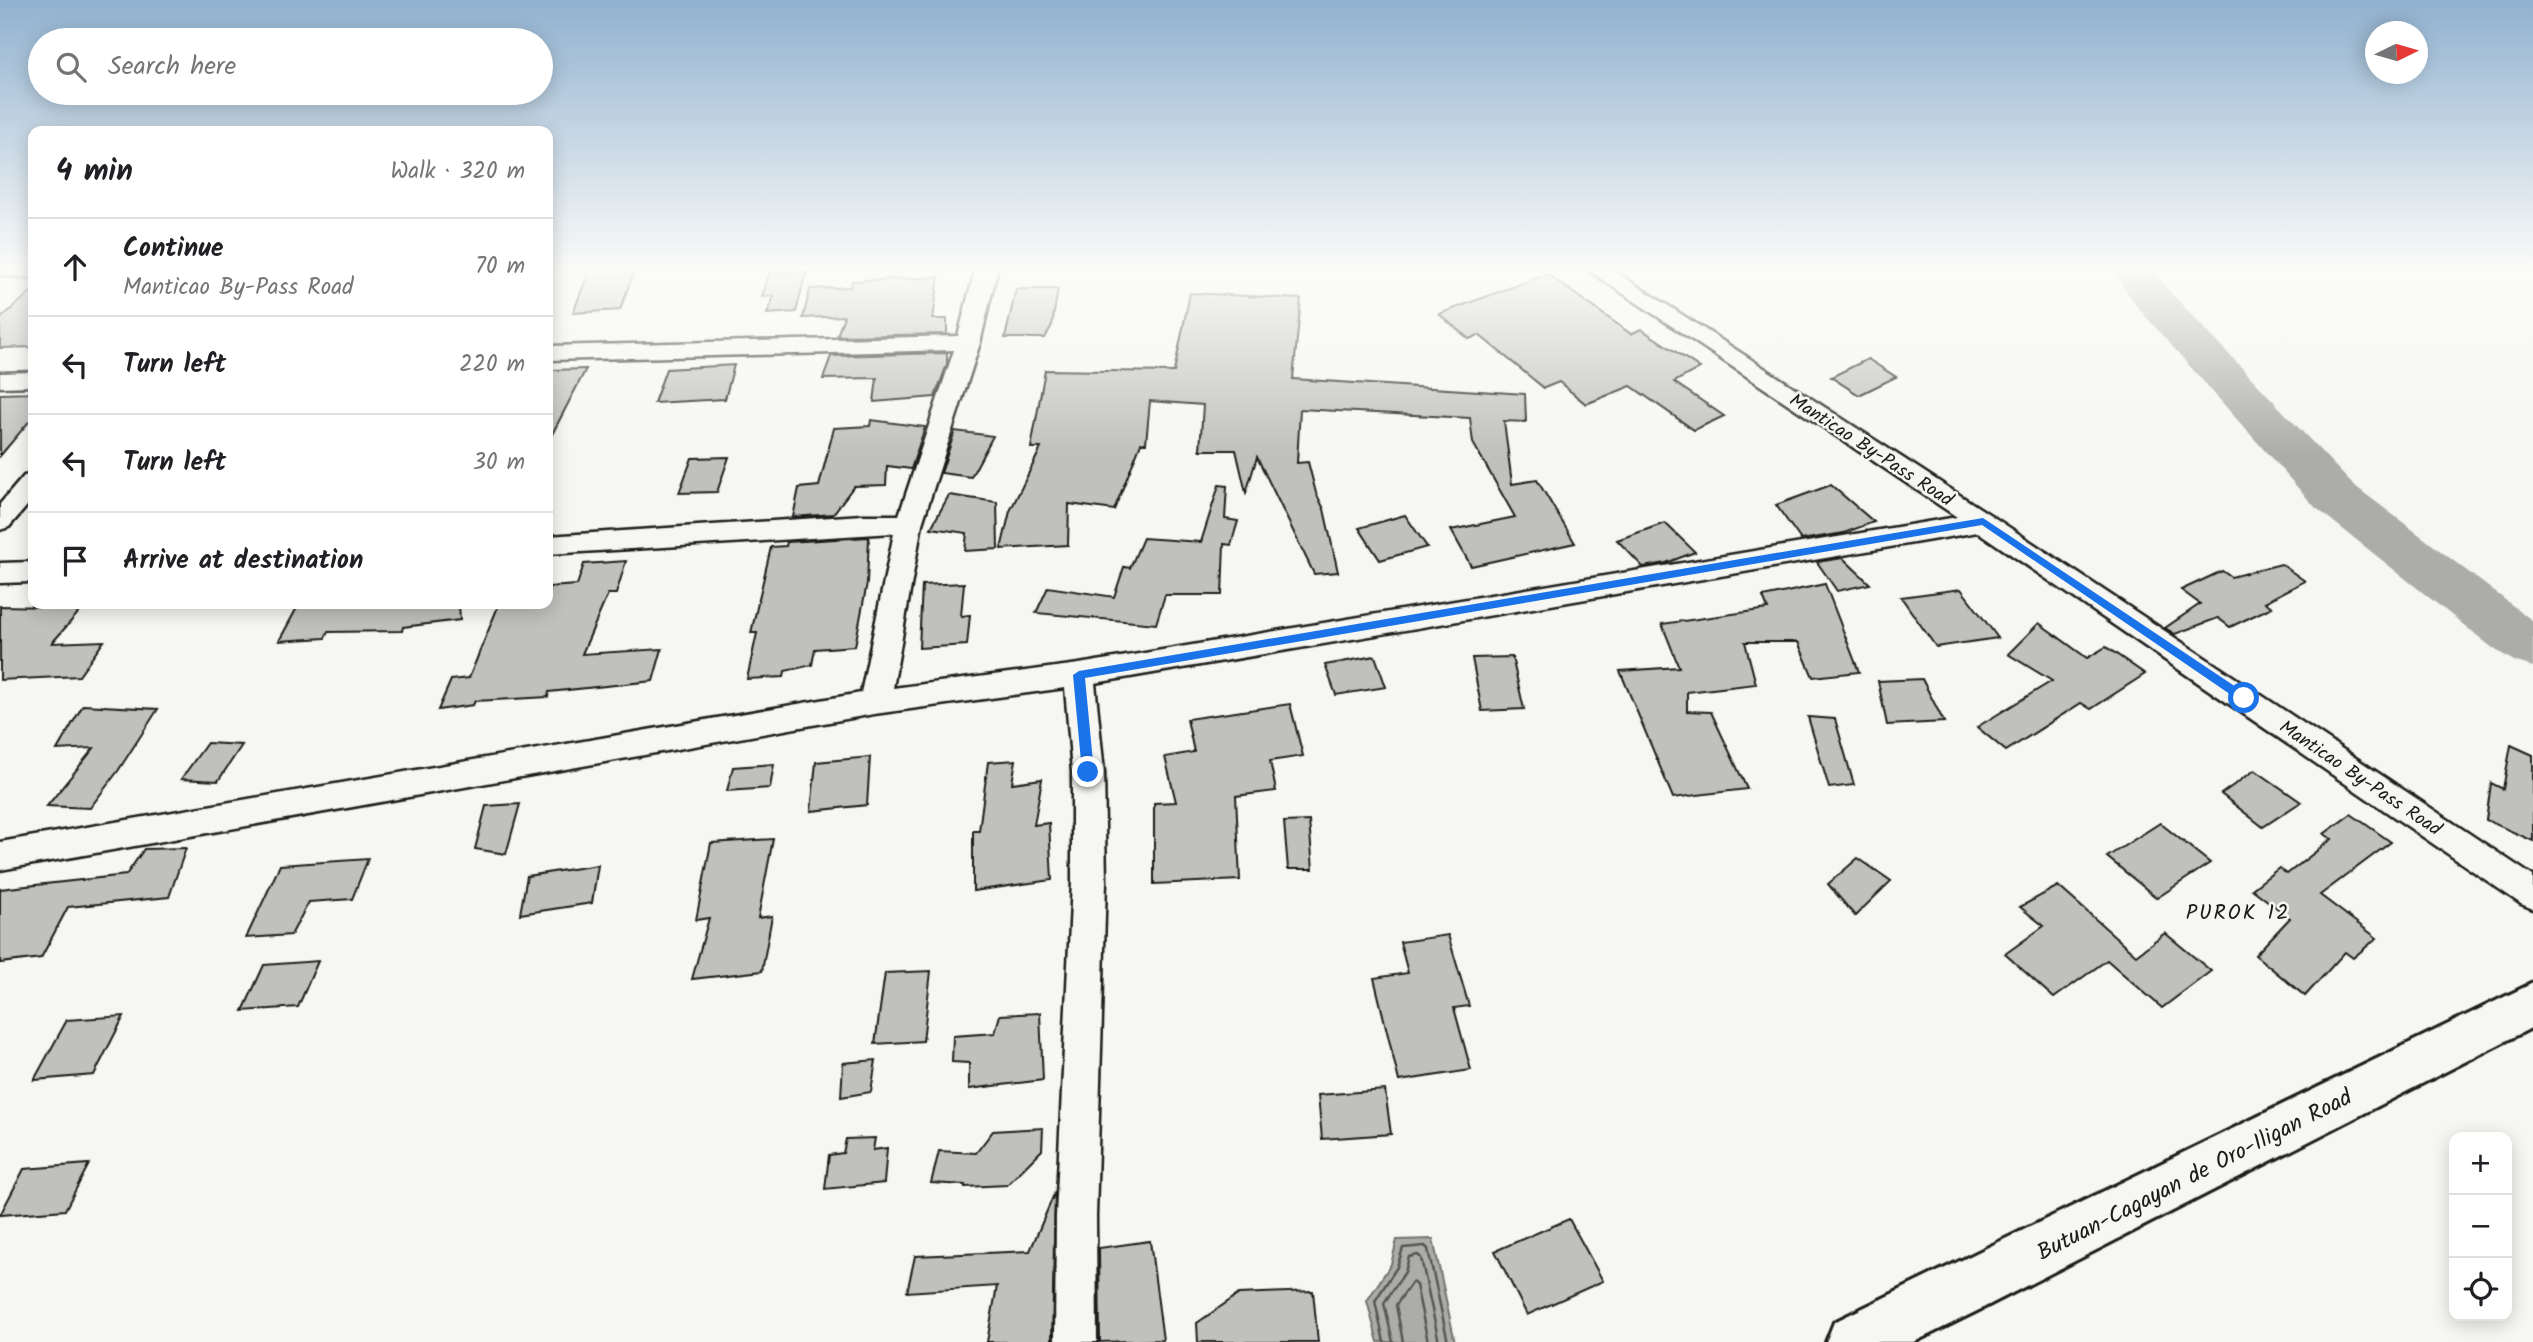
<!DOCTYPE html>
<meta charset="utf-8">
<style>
:root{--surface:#fff;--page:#f2f2f2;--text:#202124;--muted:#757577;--line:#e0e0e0}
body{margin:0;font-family:Kalam,sans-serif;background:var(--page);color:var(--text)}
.controls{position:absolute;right:21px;bottom:21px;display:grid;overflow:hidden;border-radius:14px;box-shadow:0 4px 18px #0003}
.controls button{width:63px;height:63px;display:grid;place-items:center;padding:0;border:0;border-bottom:2px solid var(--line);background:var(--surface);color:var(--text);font:35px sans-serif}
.compass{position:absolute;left:2365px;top:21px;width:63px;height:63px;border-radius:50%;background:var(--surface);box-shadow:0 4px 18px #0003;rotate:85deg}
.stop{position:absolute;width:21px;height:21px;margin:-16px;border:5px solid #1a73e8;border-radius:50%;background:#fff}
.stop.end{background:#1a73e8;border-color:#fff;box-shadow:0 2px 7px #0008}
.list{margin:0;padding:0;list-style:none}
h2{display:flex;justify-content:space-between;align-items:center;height:91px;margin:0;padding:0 28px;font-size:30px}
h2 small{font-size:23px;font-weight:400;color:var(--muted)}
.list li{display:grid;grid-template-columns:46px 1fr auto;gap:21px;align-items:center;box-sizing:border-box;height:98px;padding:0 28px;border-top:2px solid var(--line)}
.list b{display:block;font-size:26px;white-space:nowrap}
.list p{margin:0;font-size:23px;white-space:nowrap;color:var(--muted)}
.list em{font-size:23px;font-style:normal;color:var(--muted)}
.icon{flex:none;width:38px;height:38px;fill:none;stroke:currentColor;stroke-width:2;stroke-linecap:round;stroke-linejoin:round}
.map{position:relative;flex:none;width:2533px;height:1342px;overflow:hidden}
.search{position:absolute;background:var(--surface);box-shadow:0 4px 18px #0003;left:28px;top:28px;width:525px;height:77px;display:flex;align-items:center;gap:18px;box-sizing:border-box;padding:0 24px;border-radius:38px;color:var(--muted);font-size:26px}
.panel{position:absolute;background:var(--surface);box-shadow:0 4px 18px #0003;left:28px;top:126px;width:525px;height:483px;border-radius:14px}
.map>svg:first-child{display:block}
.water{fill:#acaca9;stroke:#727271;stroke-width:2}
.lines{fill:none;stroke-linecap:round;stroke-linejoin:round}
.shore{stroke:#565654;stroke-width:2.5}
.river{fill:#acaca9;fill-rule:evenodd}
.building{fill:#c0c0bd;stroke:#1c1c1c;stroke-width:2}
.minor-casing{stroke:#1c1c1c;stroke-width:5}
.highway-casing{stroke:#1c1c1c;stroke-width:6}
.minor{fill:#f6f6f2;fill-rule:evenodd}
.highway{fill:#f6f6f2;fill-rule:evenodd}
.route{fill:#1a73e8}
.labels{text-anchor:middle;stroke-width:5;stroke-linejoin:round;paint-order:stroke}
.street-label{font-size:19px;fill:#1c1c1c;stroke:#f6f6f2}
.neighbourhood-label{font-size:21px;letter-spacing:2px;fill:#1c1c1c;stroke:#f6f6f2}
.near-street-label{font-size:23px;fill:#1c1c1c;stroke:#f6f6f2}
</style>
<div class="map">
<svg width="2533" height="1342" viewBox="0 0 2533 1342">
<rect width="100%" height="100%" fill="#f6f6f2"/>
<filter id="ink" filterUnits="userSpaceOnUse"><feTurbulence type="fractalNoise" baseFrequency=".0143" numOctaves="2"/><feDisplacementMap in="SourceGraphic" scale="14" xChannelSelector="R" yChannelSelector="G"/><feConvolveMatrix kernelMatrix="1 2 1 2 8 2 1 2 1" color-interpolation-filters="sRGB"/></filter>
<g filter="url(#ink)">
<polygon class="water" points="1433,1239 1455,1342 1378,1342 1367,1301 1391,1264 1397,1240"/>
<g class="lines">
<g class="shore">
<polyline points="1384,1342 1375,1301 1397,1267 1403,1248 1425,1246 1428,1249 1448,1342"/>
<polyline points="1393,1342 1384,1303 1405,1272 1409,1257 1418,1255 1421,1258 1439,1342"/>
<polyline points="1403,1342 1396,1305 1412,1282 1416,1285 1428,1342"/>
</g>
<polygon class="river" points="2109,266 2150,266 2169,291 2351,483 2533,621 2533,667 2514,661 2494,649 2315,507 2139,309"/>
</g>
<g class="building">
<polygon points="591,266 636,266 620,310 573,313"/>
<polygon points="806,272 796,312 767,314 774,296 762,297 769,273"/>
<polygon points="1547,274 1631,334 1641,329 1700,368 1674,382 1724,416 1694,430 1631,386 1586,404 1559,382 1544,388 1479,335 1469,339 1439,314"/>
<polygon points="939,277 933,319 947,319 947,334 837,336 844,316 803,318 810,289 850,287 852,281"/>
<polygon points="1016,289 1058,289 1052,325 1045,338 1005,338"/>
<polygon points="33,290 33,347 0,348 0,319"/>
<polygon points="1190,293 1301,299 1293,379 1525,394 1526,422 1504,421 1512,484 1537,480 1575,543 1471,566 1451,530 1515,517 1473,443 1470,418 1300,409 1297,463 1308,462 1316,493 1324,509 1338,572 1314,574 1257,457 1246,493 1236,450 1200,450 1203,405 1150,401 1146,443 1141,443 1114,510 1069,504 1068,545 1001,549 1010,511 1041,448 1031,448 1045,370 1174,372"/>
<polygon points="947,353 947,364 935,397 874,402 877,378 823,379 831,356"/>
<polygon points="1868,359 1896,377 1859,395 1831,377"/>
<polygon points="734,365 725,399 654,403 666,369"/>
<polygon points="586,369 548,442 548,370"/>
<polygon points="33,393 33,417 0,456 0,394"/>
<polygon points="871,420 925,427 911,469 887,466 886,485 854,486 833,514 793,517 799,488 819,486 834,428 870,426"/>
<polygon points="955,431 993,436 971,477 941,473"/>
<polygon points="729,457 717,492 679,493 692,458"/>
<polygon points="1219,485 1227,486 1225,519 1238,521 1231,545 1224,544 1222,595 1165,595 1156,624 1036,613 1048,587 1114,597 1124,567 1130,568 1143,538 1201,542"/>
<polygon points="1831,485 1874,522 1844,533 1801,540 1776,505"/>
<polygon points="949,495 997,502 998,549 965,551 967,533 931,528"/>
<polygon points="1405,515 1427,547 1380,560 1359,528"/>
<polygon points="1665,523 1695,552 1666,563 1643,567 1617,540"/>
<polygon points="869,537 867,583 855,646 815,649 812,665 785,671 784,677 747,679 757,633 751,633 771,547 786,546 787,542"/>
<polygon points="1843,558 1870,584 1837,591 1817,562"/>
<polygon points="626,561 616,594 608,594 582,654 662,649 653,681 549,692 548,697 475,701 473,705 438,710 451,680 469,678 499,604 548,604 549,587 577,585 584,564"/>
<polygon points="2281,564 2305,581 2265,602 2272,607 2230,627 2218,618 2175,634 2165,628 2200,604 2181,590 2222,571 2231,577"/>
<polygon points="964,583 961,616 970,615 967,645 919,648 922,585"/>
<polygon points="1825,584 1859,672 1813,677 1798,642 1745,642 1756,684 1687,692 1687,711 1711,712 1747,789 1673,798 1620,671 1679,667 1662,624 1768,609 1763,597"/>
<polygon points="1961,589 1998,638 1936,647 1901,597"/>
<polygon points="52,604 86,604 52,643 104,641 79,676 0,680 0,606 49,607"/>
<polygon points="299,604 459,604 460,620 403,627 402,631 328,632 325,638 279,641"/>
<polygon points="2039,623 2087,658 2106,647 2145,674 2091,709 2081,703 2006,751 1977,727 2052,681 2008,654"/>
<polygon points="1375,656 1386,687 1336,695 1325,665"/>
<polygon points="1512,657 1524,709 1482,711 1472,658"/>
<polygon points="1922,679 1944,722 1887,725 1878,681"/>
<polygon points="1290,704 1303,756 1270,761 1276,791 1236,796 1240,880 1154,884 1154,803 1176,802 1165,757 1194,752 1187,719"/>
<polygon points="83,705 158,709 118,771 90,808 47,806 94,748 57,750"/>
<polygon points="1808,717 1835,719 1854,785 1829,788"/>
<polygon points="207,743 242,745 218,781 181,779"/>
<polygon points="2511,745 2533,755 2533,841 2486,820 2491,783 2503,789"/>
<polygon points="870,757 867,805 811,811 816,762"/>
<polygon points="1016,760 1012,783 1042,779 1034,825 1049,823 1052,880 973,891 973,831 979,831 988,762"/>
<polygon points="774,764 770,788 727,791 733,767"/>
<polygon points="2255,770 2301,802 2263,827 2221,794"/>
<polygon points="520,804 506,854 475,849 486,806"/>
<polygon points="2351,814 2391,842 2320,895 2377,938 2353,958 2345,952 2305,996 2255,955 2290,918 2252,889 2279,868 2287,874 2332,839 2324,834"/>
<polygon points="1309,821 1313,869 1288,869 1284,822"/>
<polygon points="2160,823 2210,863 2157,898 2107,857"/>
<polygon points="773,839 758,918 772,916 762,971 692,979 709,918 696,920 711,843"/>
<polygon points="186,848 169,897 68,907 41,958 0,963 0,889 126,875 144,849"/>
<polygon points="1858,858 1891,881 1855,916 1828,884"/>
<polygon points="368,859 352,899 309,902 291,935 246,938 280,865"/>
<polygon points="598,865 592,903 520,914 527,876"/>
<polygon points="2058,886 2136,955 2165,933 2211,971 2162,1008 2107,960 2054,998 2005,954 2044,926 2020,907"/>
<polygon points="1448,935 1469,1006 1454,1008 1471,1070 1399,1081 1374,978 1408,973 1400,942"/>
<polygon points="318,961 298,1007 243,1011 264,965"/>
<polygon points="931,971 923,1041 875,1044 885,973"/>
<polygon points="1040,1013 1043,1080 969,1089 969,1063 952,1062 953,1036 995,1033 1000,1015"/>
<polygon points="124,1016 94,1075 34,1080 67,1020"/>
<polygon points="876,1060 871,1092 841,1097 843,1063"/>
<polygon points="1385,1090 1391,1134 1322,1139 1318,1095"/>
<polygon points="1043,1128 1042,1150 1007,1185 965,1187 965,1185 931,1183 939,1151 976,1153 993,1131"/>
<polygon points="875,1138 873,1150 887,1148 884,1183 825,1189 829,1155 843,1153 846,1139"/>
<polygon points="89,1164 65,1210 0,1215 24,1169"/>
<polygon points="1055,1192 1052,1342 987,1342 997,1286 907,1292 915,1256 1030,1251"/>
<polygon points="1569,1219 1603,1281 1527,1315 1495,1251"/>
<polygon points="1150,1241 1163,1340 1100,1342 1099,1248"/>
<polygon points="1313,1291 1318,1342 1198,1342 1197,1323 1239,1294"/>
</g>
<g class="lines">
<g class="minor-casing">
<g id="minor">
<polygon points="0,266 33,266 33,278 0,275"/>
<polygon points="976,266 998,266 980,343 922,524 893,688 1079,664 1957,517 1582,266 1607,266 1992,516 2533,876 2533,909 2521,904 1978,532 1095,683 1104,772 1106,882 1096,1216 1097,1342 1055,1342 1056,1216 1072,882 1072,772 1065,688 874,714 0,870 0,842 861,693 894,533 548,554 548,536 862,515 899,515 954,350 548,360 548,346 958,336"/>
<polygon points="33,372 33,386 0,387 0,373"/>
<polygon points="33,474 33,499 9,527 0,530 0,504 24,476"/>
<polygon points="33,562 33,582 0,583 0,563"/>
</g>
</g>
<g class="highway-casing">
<polygon id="highway" points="2533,983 2533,1027 1977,1311 1914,1342 1826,1342 1834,1322"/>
</g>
<use href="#minor" class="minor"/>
<use href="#highway" class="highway"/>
</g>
</g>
<linearGradient id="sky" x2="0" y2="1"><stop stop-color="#90b1cf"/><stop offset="0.59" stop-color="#fbfbf9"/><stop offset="1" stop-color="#fbfbf9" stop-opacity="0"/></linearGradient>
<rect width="2533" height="454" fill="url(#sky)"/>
<polygon class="route" points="1983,518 2248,695 2248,701 2240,701 1982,525 1085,678 1094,772 1088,777 1082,772 1073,675 1079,671"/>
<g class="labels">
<g class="street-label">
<text transform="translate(1872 449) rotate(33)" y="7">Manticao By-Pass Road</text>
<text transform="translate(2361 777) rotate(34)" y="7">Manticao By-Pass Road</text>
</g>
<g class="neighbourhood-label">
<text x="2238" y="919">PUROK 12</text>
</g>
<g class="near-street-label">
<text transform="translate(2194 1174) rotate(-27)" y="8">Butuan-Cagayan de Oro-Iligan Road</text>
</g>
</g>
</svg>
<div class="controls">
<button>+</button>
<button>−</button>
<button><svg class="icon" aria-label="locate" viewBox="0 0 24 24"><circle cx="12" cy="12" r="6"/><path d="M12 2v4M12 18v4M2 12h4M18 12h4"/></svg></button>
</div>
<svg class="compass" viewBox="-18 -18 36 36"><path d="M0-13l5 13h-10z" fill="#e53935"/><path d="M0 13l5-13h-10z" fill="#757577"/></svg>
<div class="stop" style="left:2244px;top:698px"></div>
<div class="stop end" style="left:1088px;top:772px"></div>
<div class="search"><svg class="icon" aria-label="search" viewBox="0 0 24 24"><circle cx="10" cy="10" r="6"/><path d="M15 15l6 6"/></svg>Search here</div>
<section class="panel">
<h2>4 min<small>Walk · 320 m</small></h2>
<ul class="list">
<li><svg class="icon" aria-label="ahead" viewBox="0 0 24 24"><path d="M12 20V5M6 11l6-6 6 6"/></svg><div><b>Continue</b><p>Manticao By-Pass Road</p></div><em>70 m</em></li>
<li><svg class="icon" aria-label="left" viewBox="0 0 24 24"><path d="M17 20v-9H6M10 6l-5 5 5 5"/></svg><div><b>Turn left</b></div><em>220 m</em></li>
<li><svg class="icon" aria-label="left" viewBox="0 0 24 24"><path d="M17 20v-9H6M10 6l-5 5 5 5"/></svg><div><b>Turn left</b></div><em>30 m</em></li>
<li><svg class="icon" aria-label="arrive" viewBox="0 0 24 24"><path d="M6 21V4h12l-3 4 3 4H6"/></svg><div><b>Arrive at destination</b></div></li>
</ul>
</section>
</div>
